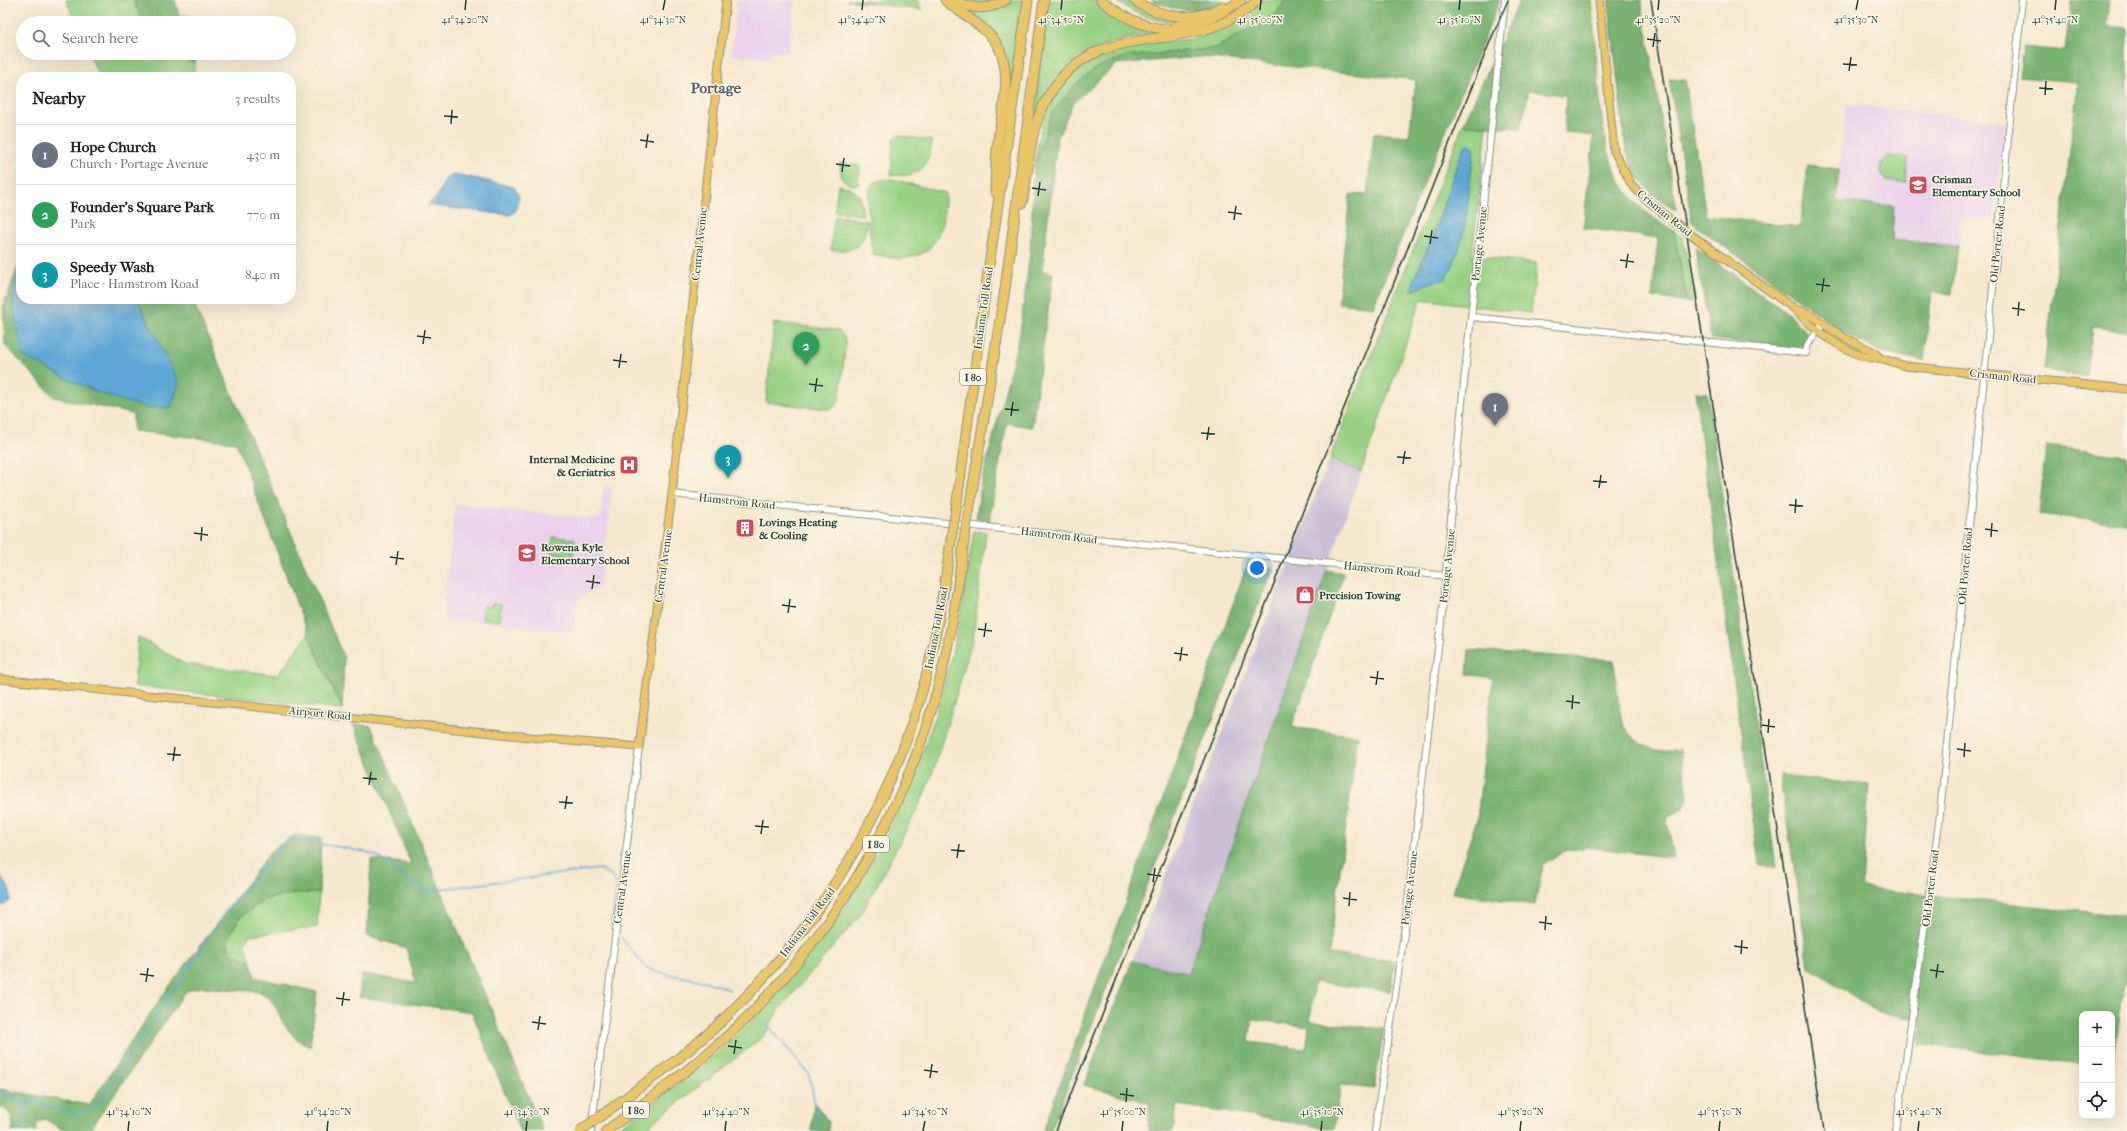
<!DOCTYPE html>
<meta charset="utf-8">
<style>
:root{--surface:#fff;--page:#f6f6f6;--text:#222;--muted:#767676;--line:#e0e0e0;--accent:#d1495b}
body{margin:0;font-family:"IM FELL French Canon",serif;background:var(--page);color:var(--text)}
.controls{position:absolute;right:12px;bottom:12px;display:grid;overflow:hidden;border-radius:8px;box-shadow:0 4px 16px #0002}
.controls button{width:36px;height:36px;display:grid;place-items:center;padding:0;border:0;border-bottom:1px solid var(--line);background:var(--surface);color:var(--text);font:20px sans-serif}
.you{position:absolute;left:1257px;top:568px;width:14px;height:14px;margin:-10px;border:3px solid #fff;border-radius:50%;background:#1a73e8;box-shadow:0 0 0 6px #1a73e833}
.badge{display:grid;place-items:center;width:26px;height:26px;border-radius:50%;background:var(--accent);color:#fff;font-size:13px;font-weight:700}
.pin{position:absolute;translate:-50% -33px;filter:drop-shadow(0 1px 2px #0008)}
.pin::after{content:'';position:absolute;top:21px;width:14px;height:12px;background:inherit;clip-path:polygon(0 0,100% 0,50% 100%)}
.list{margin:0;padding:0;list-style:none}
h2{display:flex;justify-content:space-between;align-items:center;height:52px;margin:0;padding:0 16px;font-size:17px}
h2 small{font-size:13px;font-weight:400;color:var(--muted)}
.list li{display:grid;grid-template-columns:26px 1fr auto;gap:12px;align-items:center;box-sizing:border-box;height:60px;padding:0 16px;border-top:1px solid var(--line)}
.list b{display:block;font-size:15px;white-space:nowrap}
.list p{margin:0;font-size:13px;white-space:nowrap;color:var(--muted)}
.list em{font-size:13px;font-style:normal;color:var(--muted)}
.icon{flex:none;width:22px;height:22px;fill:none;stroke:currentColor;stroke-width:2;stroke-linecap:round;stroke-linejoin:round}
.map{position:relative;flex:none;width:2127px;height:1131px;overflow:hidden}
.search{position:absolute;background:var(--surface);box-shadow:0 4px 16px #0002;left:16px;top:16px;width:280px;height:44px;display:flex;align-items:center;gap:10px;box-sizing:border-box;padding:0 14px;border-radius:22px;color:var(--muted);font-size:15px}
.panel{position:absolute;background:var(--surface);box-shadow:0 4px 16px #0002;left:16px;top:72px;width:280px;height:232px;border-radius:16px}
.map>svg:first-child{display:block}
.built{fill:#ebd1eb}
.industrial{fill:#cbbfd5}
.green{fill:#98d184;stroke:#5c875c;fill-rule:evenodd}
.forest{fill:#7ab372;stroke:#4c7853;fill-rule:evenodd}
.water{fill:#5da6d5;stroke:#3e7284}
.lines{fill:none;stroke-linecap:round;stroke-linejoin:round}
.stream{stroke:#5da6d5;stroke-width:1.5}
.minor-casing{stroke:#8a9282;stroke-width:8}
.major-casing{stroke:#8a9282;stroke-width:9}
.highway-casing{stroke:#8a9282;stroke-width:11}
.minor{stroke:#fff;stroke-width:6}
.major{stroke:#ebc669;stroke-width:7}
.highway{stroke:#ebc669;stroke-width:9}
.rail{stroke:#1f3d34;stroke-width:1.5}
.major-bridge-casing{stroke:#8a9282;stroke-width:9;stroke-linecap:butt}
.highway-bridge-casing{stroke:#8a9282;stroke-width:11;stroke-linecap:butt}
.major-bridge{stroke:#ebc669;stroke-width:7}
.highway-bridge{stroke:#ebc669;stroke-width:9}
.ticks{fill:none;stroke:#1f3d34;stroke-width:1.5}
.labels{text-anchor:middle;stroke-width:3;stroke-linejoin:round;paint-order:stroke}
.shield{fill:#fcf5e5;stroke:#617469;stroke-width:1}
.shield-label{font-size:10px;font-weight:bold;fill:#1f3d34}
.poi-label{font-size:11px;font-weight:bold;fill:#1f3d34;stroke:#fcf5e5;text-anchor:start}
.street-label{font-size:11px;fill:#1f3d34;stroke:#fcf5e5}
.district-label{font-size:15px;font-weight:bold;fill:#565b66;stroke:#fcf5e5}
.ticks-label{font-size:10px;text-anchor:middle;fill:#1f3d34;stroke:#fcf5e5;stroke-width:3;stroke-linejoin:round;paint-order:stroke}
</style>
<div class="map">
<svg width="2127" height="1131" viewBox="0 0 2127 1131">
<rect width="100%" height="100%" fill="#fcf5e5"/>
<filter id="ink" filterUnits="userSpaceOnUse"><feTurbulence type="fractalNoise" baseFrequency=".025" numOctaves="2"/><feDisplacementMap in="SourceGraphic" scale="8" xChannelSelector="R" yChannelSelector="G"/><feConvolveMatrix kernelMatrix="1 2 1 2 8 2 1 2 1" color-interpolation-filters="sRGB"/></filter>
<filter id="wash" filterUnits="userSpaceOnUse"><feTurbulence type="fractalNoise" baseFrequency=".012" numOctaves="4" result="noise"/><feDisplacementMap in="SourceGraphic" scale="16" xChannelSelector="R" yChannelSelector="G"/><feGaussianBlur stdDeviation="0.9" result="paint"/><feColorMatrix in="noise" values="0 0 0 0 0 0 0 0 0 0 0 0 0 0 0 0 0 1.4 0 .05"/><feComposite in="paint" operator="in"/></filter>
<g filter="url(#wash)">
<rect width="100%" height="100%" fill="#f6e8cf"/>
<g class="built">
<polygon points="737,0 794,0 788,52 771,51 769,59 731,55"/>
<polygon points="1846,104 2005,122 1994,220 1961,216 1958,246 1891,240 1836,201"/>
<polygon points="604,486 613,487 600,586 578,599 574,632 443,618 455,504 600,519"/>
</g>
<polygon class="industrial" points="1330,458 1361,472 1188,973 1132,961"/>
<g class="green">
<polygon points="66,0 150,0 149,11 200,18 200,23 76,23"/>
<polygon points="847,0 918,0 921,10"/>
<path d="M961,0H996C984,6 973,5 961,0Z"/>
<polygon points="1010,0 1023,0 1011,88 1005,107 1006,57 964,12 965,8"/>
<path d="M1049,0H1095L1129,24L1160,33C1095,45 1066,50 1036,114L1041,54Z"/>
<path d="M1115,0H1130L1181,19C1162,28 1131,11 1115,0Z"/>
<path d="M1263,0H1285L1276,14L1216,48L1124,57L1075,85L1034,166C1041,121 1047,88 1088,63C1099,56 1111,49 1124,46C1150,40 1178,43 1203,36C1225,29 1245,15 1263,0Z"/>
<polygon points="89,53 196,53 194,77 99,77"/>
<path d="M1463,125L1487,126L1472,256L1537,263L1531,313L1421,299L1361,472L1330,458ZM1474,152C1467,194 1469,243 1445,279L1420,286L1413,281L1431,241L1460,156Z"/>
<path d="M897,135L932,141C928,169 920,177 891,175L893,139Z"/>
<polygon points="1889,156 1908,158 1906,182 1886,181 1880,172 1881,163"/>
<polygon points="840,163 858,165 860,167 858,185 849,184 841,178"/>
<path d="M891,179L946,193C943,221 942,254 906,258C896,260 882,255 872,254C871,239 863,193 873,184C878,179 885,180 891,179Z"/>
<polygon points="838,185 850,188 860,196 863,215 837,212 835,210"/>
<path d="M837,216L867,221C866,246 854,252 831,250L834,218Z"/>
<polygon points="1674,231 1683,238 1695,303 1687,302"/>
<path d="M774,323L837,330C840,332 844,335 845,340C846,345 840,399 838,403C835,408 831,408 827,409L766,402Z"/>
<path d="M974,531L986,532L973,639L931,778L918,808L862,913L779,1010L764,1036L642,1131H614C652,1103 692,1076 727,1044C836,945 910,816 947,674C960,627 966,579 974,531Z"/>
<polygon points="553,537 575,539 573,555 551,553"/>
<polygon points="492,603 501,604 500,621 482,619 483,606 491,607"/>
<polygon points="308,634 342,709 134,686 138,637 185,664 278,675"/>
<polygon points="298,893 319,893 317,927 249,935 245,944 251,962 229,951 227,938 240,917 266,899"/>
</g>
<g class="forest">
<polygon points="133,0 175,0 179,15 200,18 200,23 143,23"/>
<path d="M1151,0H1223C1201,15 1174,11 1151,0Z"/>
<polygon points="1285,0 1500,0 1373,307 1338,303 1350,195 1367,194 1374,133 1409,136 1416,80 1201,57 1117,64 1073,103 1057,139 1042,271 1053,273 1032,427 1007,423 989,522 976,518 981,484 1020,333 1030,253 1034,166 1052,113 1075,85 1096,68 1124,57 1216,48 1276,14"/>
<path d="M1520,0H1591C1594,26 1596,53 1598,79C1602,117 1603,157 1626,190C1638,208 1656,220 1674,231L1687,302L1652,297L1658,238L1583,228L1594,136L1564,132L1566,96L1529,90L1521,128L1463,125Z"/>
<polygon points="1608,0 1641,0 1676,210 1653,195 1636,175 1626,151"/>
<polygon points="2071,0 2110,0 2107,26 2127,28 2127,331 2092,327 2086,376 2044,370 2078,82 2019,77 2023,47 2065,51"/>
<polygon points="174,53 196,53 195,63 182,59"/>
<polygon points="1669,79 1685,80 1706,216 1800,227 1808,165 1839,169 1836,201 1894,206 1892,240 1958,246 1952,294 1932,292 1924,361 1879,351 1846,334 1692,223"/>
<polygon points="1695,247 1784,310 1806,331 1806,338 1803,349 1711,339"/>
<polygon points="21,259 21,299 192,299 344,658 342,709 308,634 236,442 133,431 133,414 54,397 5,345 3,306"/>
<polygon points="1695,392 1707,393 1776,866 1759,865"/>
<polygon points="2046,446 2127,456 2127,524 2039,514"/>
<polygon points="1248,562 1273,568 1050,1131 1043,1131"/>
<path d="M1327,570L1344,573L1292,727L1358,736L1329,954L1395,961L1390,991L1314,982L1310,1021L1384,1029L1374,1089L1341,1085L1334,1129L1177,1105L1173,1131H1148L1149,1103L1084,1085L1132,961L1188,973ZM1252,1019L1309,1027L1306,1049L1249,1042Z"/>
<path d="M1469,650L1614,660C1615,673 1619,715 1623,724C1635,747 1658,754 1681,750L1688,797L1684,809L1668,816L1667,821L1674,858L1588,847L1565,851L1543,864L1535,905L1452,893L1477,819L1493,678L1467,674Z"/>
<polygon points="353,724 371,726 543,1131 520,1131 472,1012 359,997 362,974 416,983 406,948 367,936 371,859 411,864"/>
<polygon points="1780,776 1869,785 1862,888 2127,916 2127,984 2124,983 2113,1068 2112,1014 2082,1014 2082,1064 1919,1044 1922,1020 1879,1013 1809,967"/>
<path d="M295,835L321,838L319,893H298L266,899L240,917L228,938L229,951L251,962L255,977L317,992L310,1047L294,1037L283,1023L273,1002L261,992L203,987L186,991L89,1131H64L45,1119L37,1123L36,1131H12C14,1118 11,1113 0,1106V1089L89,1105L160,999L272,850Z"/>
<polygon points="814,1102 829,1122 828,1131 811,1131"/>
</g>
<g class="water">
<path d="M1469,145L1473,147L1474,152C1467,194 1469,243 1445,279L1423,285L1417,290H1413V281L1431,241L1460,156L1465,146Z"/>
<polygon points="456,174 514,187 519,196 516,211 509,215 427,205 436,198 446,178"/>
<path d="M21,272V299H137L179,383L171,407C162,407 152,408 143,406C101,398 61,375 23,356C19,334 4,290 21,272Z"/>
<path d="M0,876C7,884 12,890 10,901L5,905H0Z"/>
</g>
<g class="lines">
<g class="stream">
<polyline points="621,938 646,967 656,972 708,982 730,990"/>
<polyline points="765,1022 809,1074 818,1119 816,1131"/>
<polyline points="0,1093 71,1113 86,1112 99,1103 227,910 289,838 366,852 379,857 424,891 600,869 611,875 617,886 611,927"/>
<polyline points="22,1131 26,1101"/>
</g>
</g>
</g>
<g filter="url(#ink)">
<g class="lines">
<g class="minor-casing">
<g id="minor">
<polyline points="1472,317 1806,353 1808,344 1824,323"/>
<path d="M672,494C931,519 1188,551 1447,576"/>
<polyline points="591,1131 639,747"/>
<polyline points="1375,1131 1405,926 1442,614 1464,382 1505,0"/>
<polyline points="1896,1131 1939,823 2022,0"/>
</g>
</g>
<g class="major-casing">
<g id="major">
<polyline points="1599,0 1614,151 1631,184 1642,196 1670,219"/>
<path d="M1704,244L1796,310C1811,329 1856,361 1880,358"/>
<polyline points="1796,310 1806,312 1845,338 1874,352 1880,358 1905,366 2127,389"/>
<polyline points="0,679 557,740 639,747 672,494 726,0"/>
</g>
</g>
<g class="highway-casing">
<g id="highway">
<path d="M945,0C961,14 982,24 995,41C1016,72 1000,115 997,149C996,163 995,178 995,192"/>
<path d="M953,0C971,10 988,11 1006,0"/>
<path d="M1101,0C1126,20 1152,32 1184,29"/>
<path d="M1134,0C1159,18 1195,23 1222,6"/>
<path d="M1177,26C1203,22 1219,16 1241,0"/>
<path d="M1022,203C1029,173 1028,139 1041,111C1087,5 1188,66 1258,0"/>
<polyline points="956,509 986,286 1028,0"/>
<polyline points="969,511 1005,289 1044,0"/>
<path d="M609,1110C649,1081 688,1053 724,1019C818,928 888,813 923,688C937,637 945,585 952,533"/>
<path d="M606,1131C650,1099 694,1067 734,1030C831,938 902,819 937,691C951,640 958,587 965,534"/>
</g>
</g>
<use href="#minor" class="minor"/>
<use href="#major" class="major"/>
<use href="#highway" class="highway"/>
<g class="rail">
<polyline points="1651,0 1824,1131"/>
<polyline points="1056,1131 1489,44 1508,0"/>
</g>
<g class="major-bridge-casing">
<polyline id="major-bridge" points="1670,219 1704,244"/>
</g>
<g class="highway-bridge-casing">
<g id="highway-bridge">
<polyline points="952,533 956,509"/>
<polyline points="965,534 969,511"/>
<polyline points="580,1131 609,1110"/>
</g>
</g>
<use href="#major-bridge" class="major-bridge"/>
<use href="#highway-bridge" class="highway-bridge"/>
</g>
</g>
<path class="ticks" d="M465,10L466,0M663,10L665,0M862,10L863,0M1061,10L1062,0M1260,10L1261,0M1459,10L1460,0M1658,10L1659,0M1856,10L1858,0M2055,10L2056,0M1647,39L1661,41M1653,47L1655,33M1843,64L1857,65M1849,71L1851,57M2039,88L2053,89M2045,95L2046,81M444,116L458,117M451,124L452,110M640,140L654,142M646,148L648,134M836,164L850,166M842,172L844,158M1032,188L1046,190M1038,196L1040,182M1228,212L1242,214M1234,220L1236,206M1424,236L1438,238M1430,244L1432,230M1620,260L1634,262M1626,268L1628,254M1816,284L1830,286M1822,292L1824,278M2012,308L2025,310M2018,316L2019,302M417,336L431,338M423,344L425,330M613,360L627,362M619,368L621,354M809,384L823,386M815,392L817,378M1005,409L1019,410M1011,416L1013,402M1201,433L1215,434M1207,440L1209,427M1397,457L1411,458M1403,464L1405,451M1593,481L1607,482M1599,488L1601,475M1789,505L1803,506M1795,513L1796,499M1985,529L1998,531M194,533L208,535M1991,537L1992,523M201,541L202,527M390,557L404,559M396,565L398,551M586,581L600,583M592,589L594,575M782,605L796,607M788,613L790,599M978,629L992,631M984,637L986,623M1174,653L1188,655M1180,661L1182,647M1370,677L1384,679M1376,685L1378,671M1566,701L1580,703M1572,709L1573,695M1762,725L1775,727M1768,733L1769,719M1957,749L1971,751M167,754L181,755M1964,757L1965,743M173,761L175,747M363,778L377,779M369,785L371,772M559,802L573,803M565,809L567,796M755,826L769,827M761,834L763,820M951,850L965,851M957,858L959,844M1147,874L1161,876M1153,882L1155,868M1343,898L1357,900M1349,906L1350,892M1539,922L1552,924M1545,930L1546,916M1734,946L1748,948M1741,954L1742,940M1930,970L1944,972M140,974L154,976M1936,978L1938,964M146,982L148,968M336,998L350,1000M342,1006L344,992M532,1022L546,1024M538,1030L540,1016M728,1046L742,1048M734,1054L736,1040M924,1070L938,1072M930,1078L932,1064M1120,1094L1134,1096M1126,1102L1127,1088M128,1131L129,1121M327,1131L328,1121M526,1131L527,1121M725,1131L726,1121M923,1131L925,1121M1122,1131L1123,1121M1321,1131L1322,1121M1520,1131L1521,1121M1719,1131L1720,1121M1918,1131L1919,1121"/>
<defs>
<g id="school-square" transform="scale(1)"><rect x="-9" y="-9" width="18" height="18" rx="4" fill="#d1495b" stroke="#fcf5e5"/><path d="M0-5L7-2L0 1L-7-2ZM-4 1L0 2.5L4 1V4Q0 6-4 4Z" fill="#fff"/></g>
<g id="hospital-square" transform="scale(1)"><rect x="-9" y="-9" width="18" height="18" rx="4" fill="#d1495b" stroke="#fcf5e5"/><path d="M-5-5h3v3.5h4V-5h3V5h-3V1.5h-4V5h-3Z" fill="#fff"/></g>
<g id="building-square" transform="scale(1)"><rect x="-9" y="-9" width="18" height="18" rx="4" fill="#d1495b" stroke="#fcf5e5"/><path d="M-4-6H4V6H1V3H-1V6H-4ZM-2.5-4.3h1.7v1.8h-1.7ZM.8-4.3h1.7v1.8H.8ZM-2.5-1h1.7V.8h-1.7ZM.8-1h1.7V.8H.8Z" fill="#fff"/></g>
<g id="shop-square" transform="scale(1)"><rect x="-9" y="-9" width="18" height="18" rx="4" fill="#d1495b" stroke="#fcf5e5"/><path d="M-5-2.5h2.3a2.7 3.5 0 0 1 5.4 0H5L5.5 6h-11ZM-1.5-2.5h3a1.5 2.3 0 0 0-3 0Z" fill="#fff"/></g>
</defs>
<g fill-rule="evenodd">
<use href="#school-square" x="1918" y="185"/>
<use href="#hospital-square" x="629" y="465"/>
<use href="#building-square" x="745" y="528"/>
<use href="#school-square" x="527" y="553"/>
<use href="#shop-square" x="1305" y="595"/>
</g>
<g class="labels">
<g class="shield">
<rect x="960" y="369" width="26" height="16" rx="3"/>
<rect x="863" y="836" width="26" height="16" rx="3"/>
<rect x="623" y="1102" width="26" height="16" rx="3"/>
</g>
<g class="shield-label">
<text x="973" y="381">I 80</text>
<text x="876" y="848">I 80</text>
<text x="636" y="1114">I 80</text>
</g>
<g class="poi-label">
<text x="1932" y="183">Crisman<tspan x="1932" dy="13">Elementary School</tspan></text>
<text x="615" y="463" text-anchor="end">Internal Medicine<tspan x="615" dy="13">&amp; Geriatrics</tspan></text>
<text x="759" y="526">Lovings Heating<tspan x="759" dy="13">&amp; Cooling</tspan></text>
<text x="541" y="551">Rowena Kyle<tspan x="541" dy="13">Elementary School</tspan></text>
<text x="1319" y="599">Precision Towing</text>
</g>
<g class="street-label">
<text transform="translate(1665 213) rotate(39)" y="4">Crisman Road</text>
<text transform="translate(699 244) rotate(-84)" y="4">Central Avenue</text>
<text transform="translate(1479 244) rotate(-84)" y="4">Portage Avenue</text>
<text transform="translate(1997 244) rotate(-84)" y="4">Old Porter Road</text>
<text transform="translate(983 308) rotate(-82)" y="4">Indiana Toll Road</text>
<text transform="translate(2003 376) rotate(6)" y="4">Crisman Road</text>
<text transform="translate(737 501) rotate(6)" y="4">Hamstrom Road</text>
<text transform="translate(1059 535) rotate(7)" y="4">Hamstrom Road</text>
<text transform="translate(663 566) rotate(-82)" y="4">Central Avenue</text>
<text transform="translate(1447 566) rotate(-84)" y="4">Portage Avenue</text>
<text transform="translate(1965 566) rotate(-85)" y="4">Old Porter Road</text>
<text transform="translate(1382 569) rotate(6)" y="4">Hamstrom Road</text>
<text transform="translate(936 628) rotate(-79)" y="4">Indiana Toll Road</text>
<text transform="translate(320 713) rotate(6)" y="4">Airport Road</text>
<text transform="translate(622 887) rotate(-82)" y="4">Central Avenue</text>
<text transform="translate(1409 888) rotate(-83)" y="4">Portage Avenue</text>
<text transform="translate(1930 888) rotate(-83)" y="4">Old Porter Road</text>
<text transform="translate(807 922) rotate(-53)" y="4">Indiana Toll Road</text>
</g>
<g class="district-label">
<text x="716" y="93">Portage</text>
</g>
</g>
<g class="ticks-label">
<text x="465" y="23">41°34'20"N</text>
<text x="663" y="23">41°34'30"N</text>
<text x="862" y="23">41°34'40"N</text>
<text x="1061" y="23">41°34'50"N</text>
<text x="1260" y="23">41°35'00"N</text>
<text x="1459" y="23">41°35'10"N</text>
<text x="1658" y="23">41°35'20"N</text>
<text x="1856" y="23">41°35'30"N</text>
<text x="2055" y="23">41°35'40"N</text>
<text x="129" y="1115">41°34'10"N</text>
<text x="328" y="1115">41°34'20"N</text>
<text x="527" y="1115">41°34'30"N</text>
<text x="726" y="1115">41°34'40"N</text>
<text x="925" y="1115">41°34'50"N</text>
<text x="1123" y="1115">41°35'00"N</text>
<text x="1322" y="1115">41°35'10"N</text>
<text x="1521" y="1115">41°35'20"N</text>
<text x="1720" y="1115">41°35'30"N</text>
<text x="1919" y="1115">41°35'40"N</text>
</g>
</svg>
<div class="controls">
<button>+</button>
<button>−</button>
<button><svg class="icon" aria-label="locate" viewBox="0 0 24 24"><circle cx="12" cy="12" r="6"/><path d="M12 2v4M12 18v4M2 12h4M18 12h4"/></svg></button>
</div>
<div class="you"></div>
<div class="pin badge" style="left:1495px;top:426px;background:#6b7280">1</div>
<div class="pin badge" style="left:806px;top:365px;background:#2e9e5b">2</div>
<div class="pin badge" style="left:728px;top:478px;background:#0f9aa8">3</div>
<div class="search"><svg class="icon" aria-label="search" viewBox="0 0 24 24"><circle cx="10" cy="10" r="6"/><path d="M15 15l6 6"/></svg>Search here</div>
<section class="panel">
<h2>Nearby<small>3 results</small></h2>
<ul class="list">
<li><span class="badge" style="background:#6b7280">1</span><div><b>Hope Church</b><p>Church · Portage Avenue</p></div><em>430 m</em></li>
<li><span class="badge" style="background:#2e9e5b">2</span><div><b>Founder's Square Park</b><p>Park</p></div><em>770 m</em></li>
<li><span class="badge" style="background:#0f9aa8">3</span><div><b>Speedy Wash</b><p>Place · Hamstrom Road</p></div><em>840 m</em></li>
</ul>
</section>
</div>
